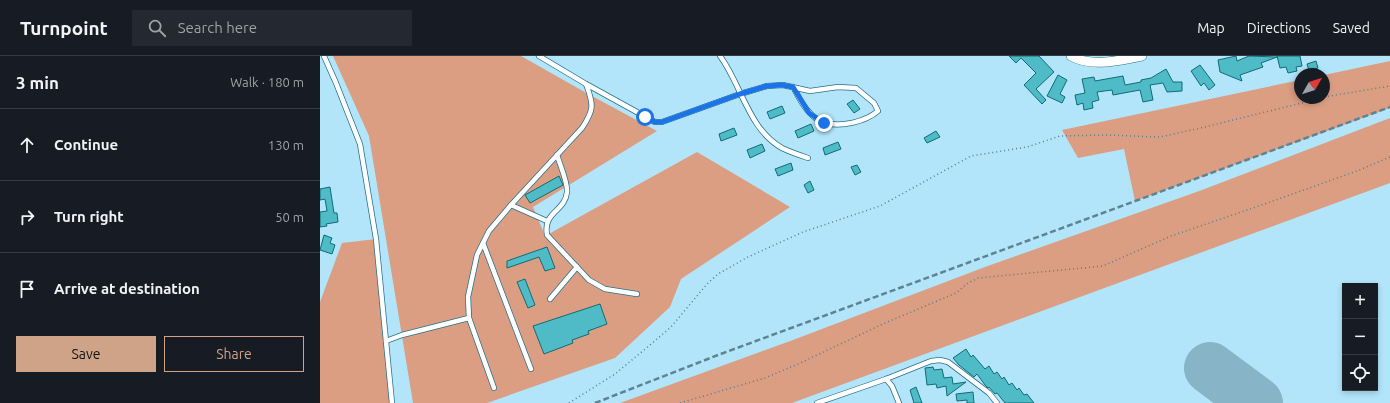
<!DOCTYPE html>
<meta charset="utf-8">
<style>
:root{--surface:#171b24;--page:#242831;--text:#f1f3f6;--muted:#9ea1a6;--line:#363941;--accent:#cea387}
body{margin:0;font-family:Ubuntu,sans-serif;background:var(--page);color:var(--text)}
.controls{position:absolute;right:12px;bottom:12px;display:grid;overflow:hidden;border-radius:0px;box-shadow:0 2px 6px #0003}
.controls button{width:36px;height:36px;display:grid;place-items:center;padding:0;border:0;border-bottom:1px solid var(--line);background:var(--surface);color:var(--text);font:20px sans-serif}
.compass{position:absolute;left:974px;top:12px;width:36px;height:36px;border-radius:50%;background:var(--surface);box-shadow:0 2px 6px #0003;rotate:51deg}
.stop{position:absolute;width:12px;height:12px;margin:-9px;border:3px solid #1a73e8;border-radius:50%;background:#fff}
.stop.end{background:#1a73e8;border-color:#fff;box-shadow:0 1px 4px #0008}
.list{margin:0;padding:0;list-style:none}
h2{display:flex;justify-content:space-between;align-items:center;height:52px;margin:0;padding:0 16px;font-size:17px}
h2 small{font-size:13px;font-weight:400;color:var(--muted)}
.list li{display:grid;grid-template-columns:26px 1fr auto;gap:12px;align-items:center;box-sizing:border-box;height:72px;padding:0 16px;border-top:1px solid var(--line)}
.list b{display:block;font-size:15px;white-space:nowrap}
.list em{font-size:13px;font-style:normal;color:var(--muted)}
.actions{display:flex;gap:8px;padding:12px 16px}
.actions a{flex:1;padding:9px 0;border:1px solid var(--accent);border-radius:0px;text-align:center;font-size:14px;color:var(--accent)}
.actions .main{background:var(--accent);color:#111}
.icon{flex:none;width:22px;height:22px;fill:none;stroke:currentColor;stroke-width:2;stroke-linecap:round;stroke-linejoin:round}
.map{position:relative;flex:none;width:1070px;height:347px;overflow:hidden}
header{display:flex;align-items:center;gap:24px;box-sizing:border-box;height:56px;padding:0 20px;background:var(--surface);border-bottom:1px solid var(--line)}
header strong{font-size:19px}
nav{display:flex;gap:22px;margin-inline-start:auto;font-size:14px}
.search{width:280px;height:36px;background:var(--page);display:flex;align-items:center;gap:10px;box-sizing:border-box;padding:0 14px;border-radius:0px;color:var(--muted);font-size:15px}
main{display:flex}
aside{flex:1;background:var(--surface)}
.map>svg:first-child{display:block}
.green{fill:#db9e82}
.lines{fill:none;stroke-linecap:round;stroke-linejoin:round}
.runway{stroke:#88b4c7;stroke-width:52}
.building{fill:#4fbbc7;stroke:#0f6c75}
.service-casing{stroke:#286f88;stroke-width:6}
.minor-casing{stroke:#286f88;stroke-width:10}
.path{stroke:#587e8d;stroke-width:1.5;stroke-dasharray:1 3;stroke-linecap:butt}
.service{stroke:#fff;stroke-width:4.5}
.minor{stroke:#fff;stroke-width:9}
.rail{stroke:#5e8494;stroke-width:2.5;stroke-dasharray:6 3;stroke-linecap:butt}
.route{stroke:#1a73e8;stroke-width:5}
</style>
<header>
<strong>Turnpoint</strong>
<div class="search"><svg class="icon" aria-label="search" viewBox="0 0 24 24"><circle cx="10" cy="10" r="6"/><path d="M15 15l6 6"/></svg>Search here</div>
<nav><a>Map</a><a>Directions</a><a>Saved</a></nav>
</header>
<main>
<aside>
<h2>3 min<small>Walk · 180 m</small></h2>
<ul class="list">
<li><svg class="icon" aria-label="ahead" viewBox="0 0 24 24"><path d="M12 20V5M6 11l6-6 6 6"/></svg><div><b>Continue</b></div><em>130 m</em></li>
<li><svg class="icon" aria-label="right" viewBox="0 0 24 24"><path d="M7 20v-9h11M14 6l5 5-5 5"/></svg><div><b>Turn right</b></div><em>50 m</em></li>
<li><svg class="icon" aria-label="arrive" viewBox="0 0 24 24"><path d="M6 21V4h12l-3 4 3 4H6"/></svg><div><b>Arrive at destination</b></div></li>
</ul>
<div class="actions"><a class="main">Save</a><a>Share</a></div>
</aside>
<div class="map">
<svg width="1070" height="347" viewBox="0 0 1070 347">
<rect width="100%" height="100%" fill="#b2e5fa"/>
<g class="green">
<polygon points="13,0 201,0 270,39 337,75 213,151 225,180 377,96 470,151 361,223 350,251 295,302 167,347 93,347 49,80"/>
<polygon points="1070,5 1070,52 815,145 804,93 758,102 742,74 980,24 980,42 1004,42 1004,19"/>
<polygon points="1070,62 1070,127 472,347 300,347 473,284 665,211 882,134"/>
<polygon points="56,183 72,347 0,347 0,246 22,187"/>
</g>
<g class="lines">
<polyline class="runway" points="890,312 937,347"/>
</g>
<g class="building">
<polygon points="689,0 719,0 734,16 716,33 726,44 722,48 704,29 716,17 701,2 696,7"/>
<polygon points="916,0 917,5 929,0 957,1 941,7 943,11 920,19 922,25 900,16 898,4"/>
<polygon points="957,0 980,0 982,10 976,11 977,15 968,17 966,11 960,12"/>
<polygon points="996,5 998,12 989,15 987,8"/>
<polygon points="880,9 895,29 889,34 884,27 881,30 871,15"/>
<polygon points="846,13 853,26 862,26 862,35 847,36 843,27 830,29 833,44 823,46 820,34 793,39 792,34 777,36 779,44 772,46 773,52 764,54 763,47 757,49 755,39 765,37 762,23 774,21 775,25 803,20 805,29 821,26 821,24 831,22"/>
<polygon points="738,19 747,24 740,38 745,41 742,47 727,40"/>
<polygon points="533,44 540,53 534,57 527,48"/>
<polygon points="462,50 465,57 450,63 447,56"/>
<polygon points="491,68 494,75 478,82 475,75"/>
<polygon points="414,72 417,79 401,85 399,78"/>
<polygon points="616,75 620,81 607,87 604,82"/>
<polygon points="518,86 521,93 505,99 503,92"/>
<polygon points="442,88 445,95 430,102 427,94"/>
<polygon points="471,107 473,114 458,120 455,113"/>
<polygon points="537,109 541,116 535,119 531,111"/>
<polygon points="239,120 243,129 210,147 205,139"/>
<polygon points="490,125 494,134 488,137 484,129"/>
<polygon points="10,131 14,157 17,157 18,166 6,168 7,170 0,171 0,156 7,155 5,143 0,144 0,133"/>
<polygon points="4,179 12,182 10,187 15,189 12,198 0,194"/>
<polygon points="227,191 235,212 225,215 219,201 187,212 187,205"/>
<polygon points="205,223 215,249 208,252 197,226"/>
<polygon points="280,248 287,268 268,275 269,278 252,284 253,287 224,298 213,270"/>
<polygon points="646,293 651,301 653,299 665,313 669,310 674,318 677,316 682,323 684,321 689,329 692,327 697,334 699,332 704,339 707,338 714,347 685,347 677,337 675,338 669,331 668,332 665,329 657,318 654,321 639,309 633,302"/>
<polygon points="613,311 614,314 622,313 624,322 632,321 633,328 646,326 627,340 626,330 617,332 616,328 607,329 605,312"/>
<polygon points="596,331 602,347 594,347 590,334"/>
<polygon points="653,336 654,347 647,347 647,344 637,345 636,338"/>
</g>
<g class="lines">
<g class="service-casing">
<g id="service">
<polyline points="4,0 16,27 40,88 56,183 72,347"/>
<path d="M219,0L266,28L335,66H342L420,38L447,30L463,29L490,35L518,31L536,32L554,47L558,55C545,66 522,71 505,67C501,66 493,61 490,57C483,51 478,39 473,31"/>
<path d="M400,0C421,28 429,74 462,92C470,96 479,99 488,102"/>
<path d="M237,99C240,109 248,127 247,136C245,156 223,155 227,179L269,224L285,233L317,238"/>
<polyline points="191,149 227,165"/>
<polyline points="163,187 211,313"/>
<polyline points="230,243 257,211"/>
<polyline points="66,285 82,279 149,262"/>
<polyline points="566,323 572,330 579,347"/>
<path d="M174,332L149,262L148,241L157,199L169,175L191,149L262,72C274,54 274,49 266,28"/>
<polyline points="497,347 566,323 611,305 620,304 628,306 669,337 677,347"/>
</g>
</g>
<g class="minor-casing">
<path id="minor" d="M751,0C772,12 800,4 822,0"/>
</g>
<g class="path">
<polyline points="1004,41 1070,30"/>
<polyline points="249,347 295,318 330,289 351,271 387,228 398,218 428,201 483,176 560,150 651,100 707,91 740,80 785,79 840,81 885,71 1002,42"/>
<polyline points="360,347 445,322 478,308 565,267 636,237 648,227 658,222 783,210 851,180 936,151 1037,115 1070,101"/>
</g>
<use href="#service" class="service"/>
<use href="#minor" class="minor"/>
<polyline class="rail" points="275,347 398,299 1070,51"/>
</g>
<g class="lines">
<polyline class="route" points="325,61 335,66 342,66 420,38 447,30 462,29 473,31 489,57 504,67"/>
</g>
</svg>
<div class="controls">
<button>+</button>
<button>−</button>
<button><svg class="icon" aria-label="locate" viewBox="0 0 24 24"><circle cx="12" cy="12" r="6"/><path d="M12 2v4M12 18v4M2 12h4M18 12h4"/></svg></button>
</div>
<svg class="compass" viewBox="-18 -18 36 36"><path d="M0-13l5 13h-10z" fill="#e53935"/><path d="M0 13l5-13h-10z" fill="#9ea1a6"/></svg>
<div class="stop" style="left:325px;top:61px"></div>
<div class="stop end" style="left:504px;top:67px"></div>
</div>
</main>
